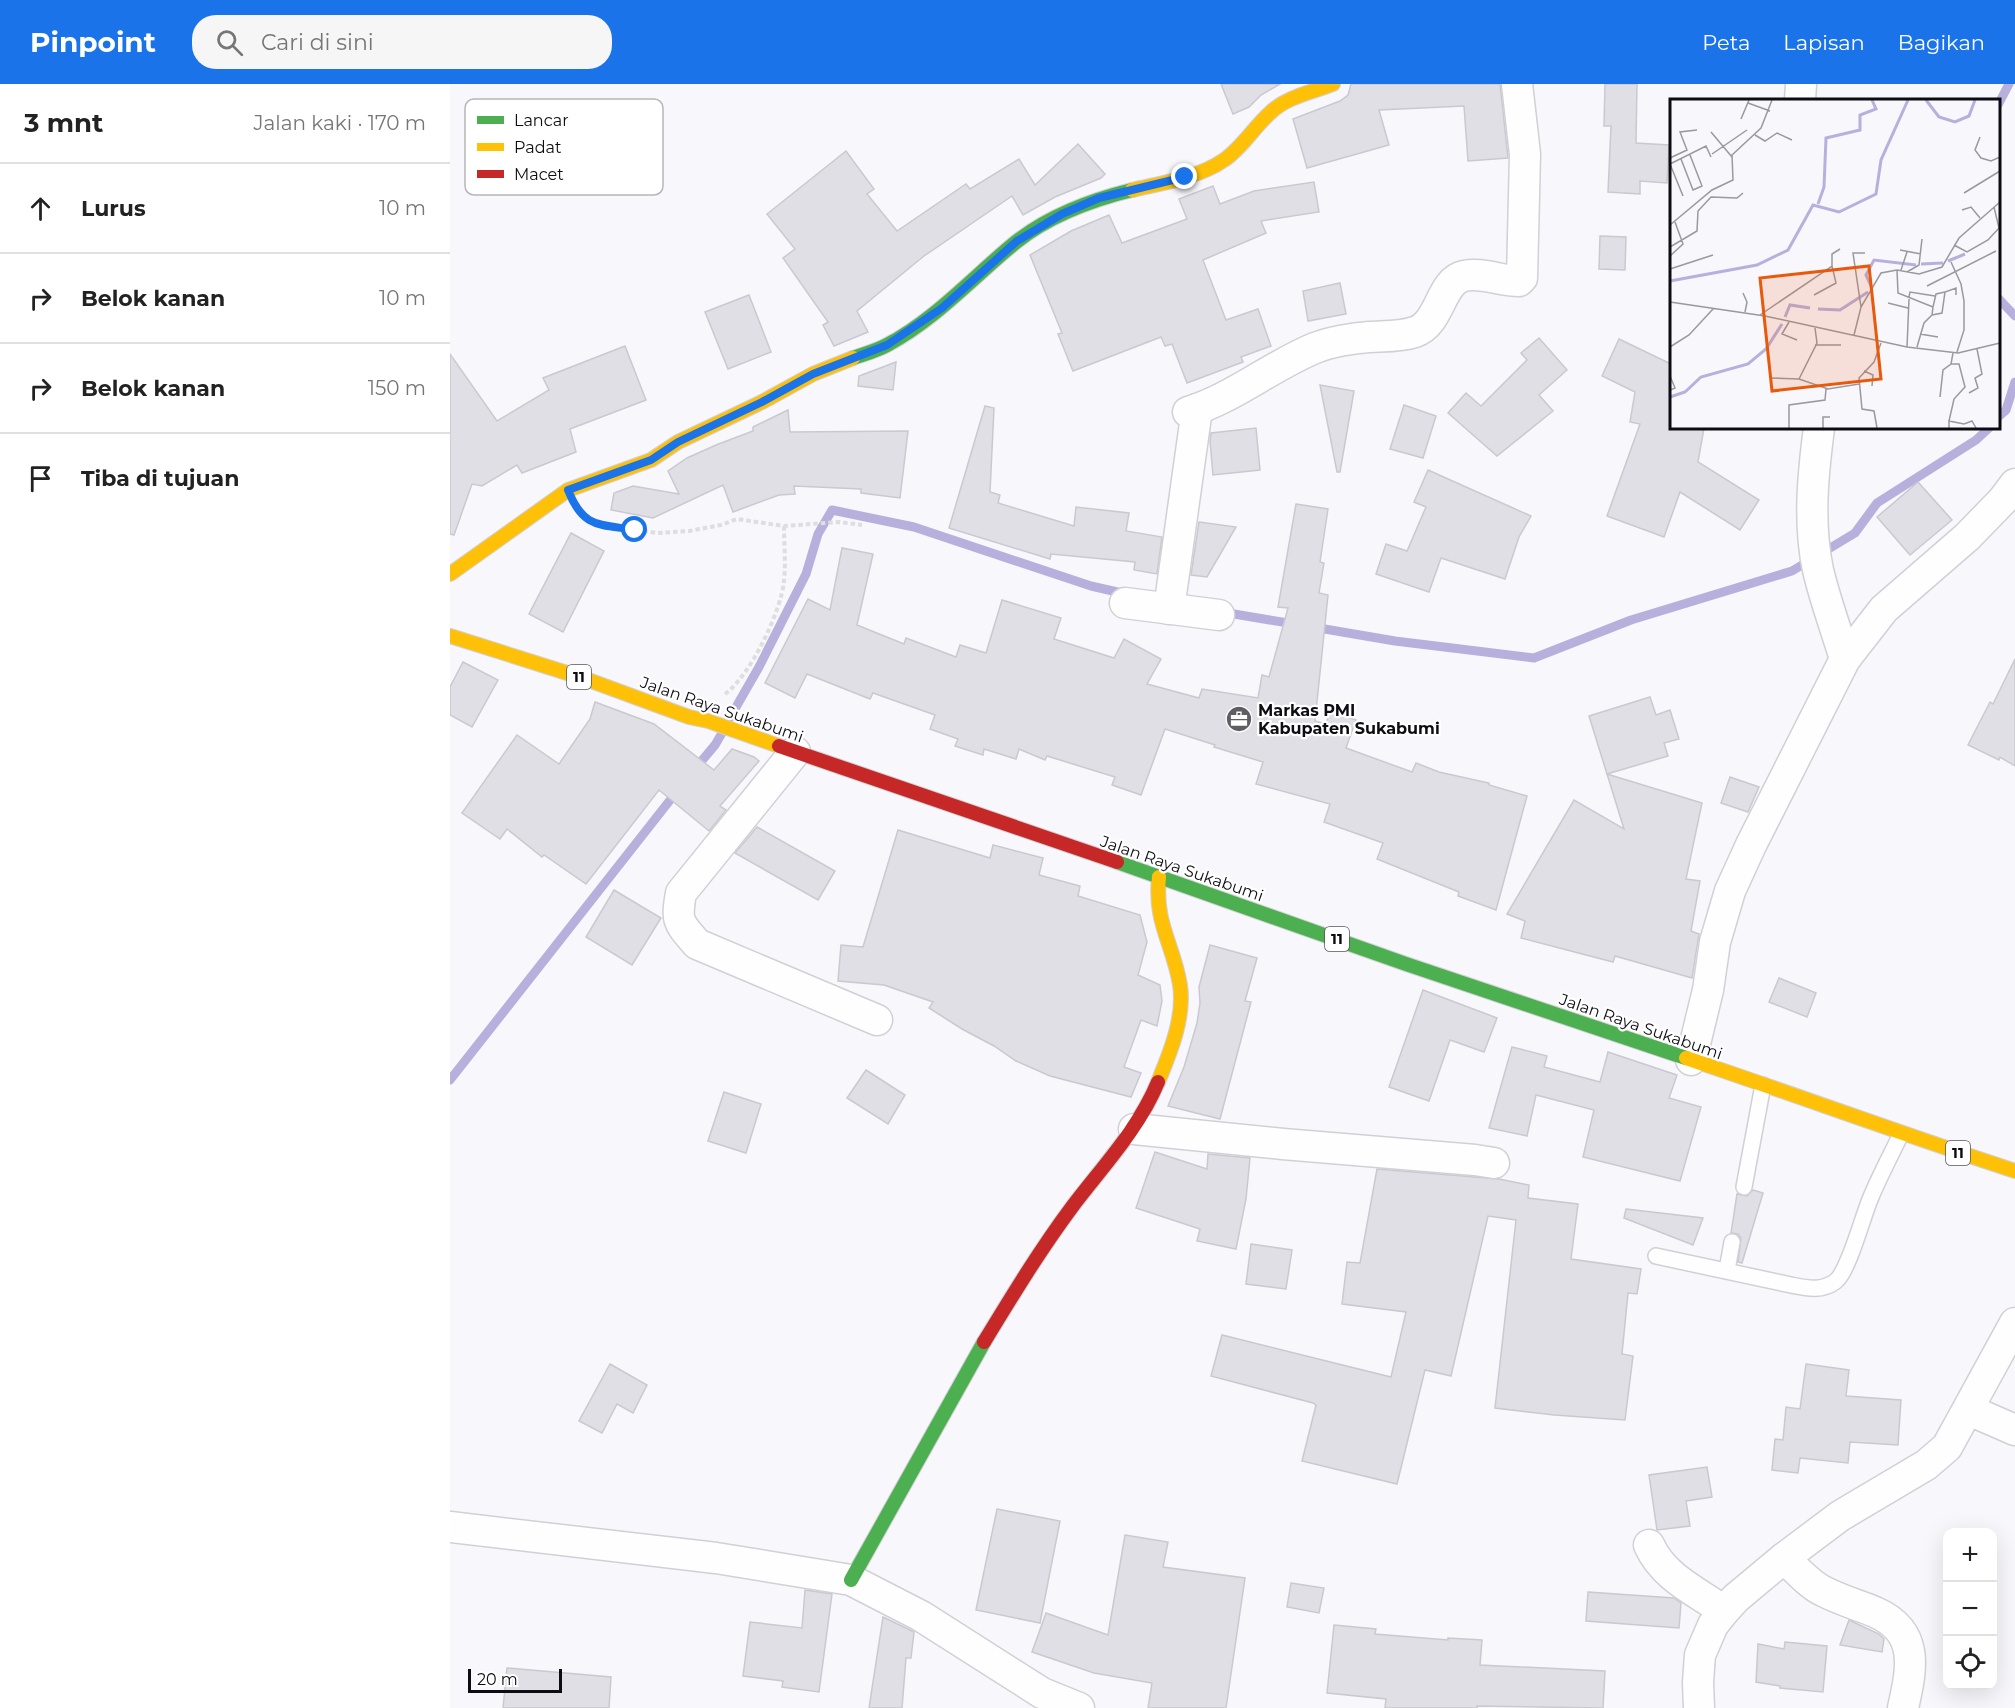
<!DOCTYPE html>
<html lang="id">
<meta charset="utf-8">
<style>
:root{--surface:#fff;--page:#f6f6f6;--text:#222;--muted:#767676;--line:#e0e0e0;--accent:#1a73e8}
body{margin:0;font-family:Montserrat,sans-serif;background:var(--page);color:var(--text)}
.controls{position:absolute;right:18px;bottom:18px;display:grid;overflow:hidden;border-radius:12px;box-shadow:0 6px 24px #0002}
.controls button{width:54px;height:54px;display:grid;place-items:center;padding:0;border:0;border-bottom:2px solid var(--line);background:var(--surface);color:var(--text);font:30px sans-serif}
.scale{position:absolute;left:18px;bottom:15px;width:94px;box-sizing:border-box;padding-left:6px;border:3px solid #0d0c12;border-top:0;font-size:16px;line-height:21px;white-space:nowrap;color:#0d0c12;-webkit-text-stroke:4px #fff;paint-order:stroke}
.stop{position:absolute;width:18px;height:18px;margin:-14px;border:4px solid #1a73e8;border-radius:50%;background:#fff}
.stop.end{background:#1a73e8;border-color:#fff;box-shadow:0 2px 6px #0008}
.list{margin:0;padding:0;list-style:none}
h2{display:flex;justify-content:space-between;align-items:center;height:78px;margin:0;padding:0 24px;font-size:26px}
h2 small{font-size:20px;font-weight:400;color:var(--muted)}
.list li{display:grid;grid-template-columns:39px 1fr auto;gap:18px;align-items:center;box-sizing:border-box;height:90px;padding:0 24px;border-top:2px solid var(--line)}
.list b{display:block;font-size:22px;white-space:nowrap}
.list em{font-size:20px;font-style:normal;color:var(--muted)}
.icon{flex:none;width:33px;height:33px;fill:none;stroke:currentColor;stroke-width:2;stroke-linecap:round;stroke-linejoin:round}
.map{position:relative;flex:none;width:1565px;height:1624px;overflow:hidden}
header{display:flex;align-items:center;gap:36px;box-sizing:border-box;height:84px;padding:0 30px;background:var(--accent);color:#fff}
header strong{font-size:28px}
nav{display:flex;gap:33px;margin-inline-start:auto;font-size:21px}
.search{width:420px;height:54px;background:var(--page);display:flex;align-items:center;gap:15px;box-sizing:border-box;padding:0 21px;border-radius:24px;color:var(--muted);font-size:22px}
main{display:flex}
aside{flex:1;background:var(--surface)}
.map>svg:first-child{display:block}
.lines{fill:none;stroke-linecap:round;stroke-linejoin:round}
.stream{stroke:#b8b0dc;stroke-width:9}
.building{fill:#e0dfe6;stroke:#c9c9cf;stroke-width:1.5}
.lane-casing{stroke:#d1d0d6;stroke-width:18}
.street-casing{stroke:#d1d0d6;stroke-width:33}
.fast-casing{stroke:#d1d0d6;stroke-width:16}
.slow-casing{stroke:#d1d0d6;stroke-width:16}
.jam-casing{stroke:#d1d0d6;stroke-width:16}
.path{stroke:#dededf;stroke-width:4;stroke-dasharray:4.5 3;stroke-linecap:butt}
.lane{stroke:#fefeff;stroke-width:15}
.street{stroke:#fefeff;stroke-width:30}
.fast{stroke:#4caf50;stroke-width:14}
.slow{stroke:#ffc107;stroke-width:14}
.jam{stroke:#c62828;stroke-width:14}
.route{stroke:#1a73e8;stroke-width:8}
.labels{text-anchor:middle;stroke-width:4.5;stroke-linejoin:round;paint-order:stroke}
.shield{fill:#fff;stroke:#565559;stroke-width:1.5}
.shield-label{font-size:15px;font-weight:bold;fill:#0d0c12}
.street-label{font-size:16px;fill:#0d0c12;stroke:#fff}
.poi-label{font-size:16px;font-weight:bold;fill:#0d0c12;stroke:#fff;text-anchor:start}
.inset-river{fill:none;stroke:#b8b0dc;stroke-width:3}
.inset-road{fill:none;stroke:#99999e;stroke-width:1.5}
.view{fill:#e8590c;fill-opacity:0.15;stroke:#e8590c;stroke-width:3}
.inset-edge{fill:none;stroke:#0d0c12;stroke-width:3}
.key{fill:#fff;stroke:#b6b6b8;stroke-width:1.5}
.key-label{font-size:16px;fill:#0d0c12}
</style>
<header>
<strong>Pinpoint</strong>
<div class="search"><svg class="icon" aria-label="search" viewBox="0 0 24 24"><circle cx="10" cy="10" r="6"/><path d="M15 15l6 6"/></svg>Cari di sini</div>
<nav><a>Peta</a><a>Lapisan</a><a>Bagikan</a></nav>
</header>
<main>
<aside>
<h2>3 mnt<small>Jalan kaki · 170 m</small></h2>
<ul class="list">
<li><svg class="icon" aria-label="ahead" viewBox="0 0 24 24"><path d="M12 20V5M6 11l6-6 6 6"/></svg><div><b>Lurus</b></div><em>10 m</em></li>
<li><svg class="icon" aria-label="right" viewBox="0 0 24 24"><path d="M7 20v-9h11M14 6l5 5-5 5"/></svg><div><b>Belok kanan</b></div><em>10 m</em></li>
<li><svg class="icon" aria-label="right" viewBox="0 0 24 24"><path d="M7 20v-9h11M14 6l5 5-5 5"/></svg><div><b>Belok kanan</b></div><em>150 m</em></li>
<li><svg class="icon" aria-label="arrive" viewBox="0 0 24 24"><path d="M6 21V4h12l-3 4 3 4H6"/></svg><div><b>Tiba di tujuan</b></div></li>
</ul>
</aside>
<div class="map">
<svg width="1565" height="1624" viewBox="0 0 1565 1624">
<rect width="100%" height="100%" fill="#f7f7fc"/>
<g class="lines">
<g class="stream">
<polyline points="1548,21 1559,0"/>
<polyline points="1548,214 1565,232"/>
<polyline points="1548,333 1556,326 1565,298"/>
<polyline points="772,528 844,540"/>
<polyline points="863,543 945,557 1084,574 1181,536 1342,487 1405,449 1427,419 1526,356 1539,344"/>
<polyline points="278,637 309,583 356,490 368,450 382,426 464,443 641,502 676,510"/>
<polyline points="244,686 265,661 272,649"/>
<polyline points="0,996 228,706"/>
</g>
</g>
<g class="building">
<polygon points="771,0 830,0 811,11 799,23 783,30"/>
<polygon points="901,0 1050,0 1058,74 1018,77 1014,22 929,26 939,61 857,84 843,35 890,17 898,11"/>
<polygon points="1155,0 1187,0 1186,59 1219,61 1217,99 1190,97 1190,110 1158,108 1161,42 1154,42"/>
<polygon points="628,60 655,90 651,94 605,113 573,131 562,112 474,172 407,227 418,248 384,262 373,241 378,238 333,174 345,165 317,130 396,67 424,105 417,110 447,147 516,100 520,105 569,75 585,101"/>
<polygon points="864,98 869,128 811,137 816,149 753,176 776,236 808,225 821,262 791,273 793,278 737,299 722,260 715,262 711,253 623,287 608,250 612,249 580,171 621,147 659,131 672,159 737,135 729,115 763,102 770,120 804,107"/>
<polygon points="1150,152 1176,153 1175,186 1149,185"/>
<polygon points="890,199 896,230 858,237 853,207"/>
<polygon points="299,211 321,268 278,285 255,228"/>
<polygon points="1089,254 1117,286 1089,311 1103,327 1047,372 998,329 1016,309 1031,322 1077,276 1071,269"/>
<polygon points="1169,255 1221,280 1221,344 1254,344 1248,378 1309,416 1290,446 1230,408 1214,453 1157,432 1190,340 1180,338 1185,308 1152,292"/>
<polygon points="175,262 196,316 120,345 126,368 72,389 67,381 32,402 22,400 4,451 0,450 0,270 47,337 99,306 93,294"/>
<polygon points="446,278 443,306 408,302 409,292"/>
<polygon points="870,301 904,307 890,388 887,388"/>
<polygon points="954,321 986,332 973,374 940,365"/>
<polygon points="535,322 544,324 540,408 550,411 548,419 624,442 626,423 679,429 676,447 712,453 707,490 684,486 685,478 601,470 600,475 499,444"/>
<polygon points="338,326 340,348 458,347 450,414 411,409 411,405 344,402 345,410 329,411 283,428 273,401 203,434 161,426 164,409 183,402 229,410 218,387 237,374 266,361 303,347 303,343"/>
<polygon points="806,344 810,386 763,391 760,357 761,349"/>
<polygon points="978,386 1081,432 1069,453 1055,495 991,474 979,508 926,490 936,460 957,467 976,423 964,418"/>
<polygon points="1468,398 1502,436 1460,471 1427,433"/>
<polygon points="846,420 878,425 870,478 874,479 869,509 878,511 865,637 876,640 880,627 906,636 896,664 962,688 966,679 989,688 1039,699 1039,701 1077,712 1046,826 1008,812 1009,808 927,775 933,759 874,738 880,720 806,700 813,678 764,663 765,661 715,645 691,711 662,701 665,693 597,672 595,676 569,665 566,675 534,665 533,671 505,662 508,655 480,645 485,631 423,609 420,615 357,590 345,614 315,599 358,515 380,526 392,464 423,470 407,541 454,560 456,554 506,573 510,561 536,569 552,516 611,534 604,555 664,574 674,555 711,575 697,600 749,614 752,605 808,614 812,591 819,593 838,524 828,523"/>
<polygon points="749,438 786,443 757,493 741,491"/>
<polygon points="121,449 154,467 113,548 79,530"/>
<polygon points="1565,575 1565,682 1550,673 1549,676 1518,661 1540,618 1543,620"/>
<polygon points="13,578 48,596 22,643 0,631 0,603"/>
<polygon points="1200,613 1206,631 1220,626 1229,655 1214,659 1218,672 1157,690 1139,632"/>
<polygon points="145,618 204,640 264,686 282,665 304,673 309,677 270,722 276,726 259,747 209,706 136,800 94,771 92,773 57,745 50,755 12,729 67,651 109,680 140,635"/>
<polygon points="1157,690 1252,719 1236,795 1250,797 1241,847 1249,850 1242,894 1165,872 1163,878 1071,854 1075,837 1057,830 1124,716 1174,745"/>
<polygon points="1280,693 1309,703 1298,728 1271,719"/>
<polygon points="307,743 385,787 368,816 285,769"/>
<polygon points="448,746 540,774 543,761 593,774 589,791 630,802 628,812 690,831 697,858 688,891 710,901 712,917 707,942 691,936 674,983 691,989 681,1013 600,992 566,977 544,962 512,945 479,924 483,918 434,901 388,897 391,861 413,863"/>
<polygon points="164,806 211,834 182,881 136,853"/>
<polygon points="760,861 807,874 795,917 801,918 770,1035 718,1022 734,983 747,939 750,919 749,903"/>
<polygon points="1329,894 1366,909 1357,933 1319,918"/>
<polygon points="973,906 1047,934 1034,968 1000,956 979,1017 939,1003"/>
<polygon points="1062,963 1097,972 1094,983 1150,998 1158,968 1227,991 1219,1014 1251,1023 1230,1097 1133,1073 1144,1026 1086,1011 1077,1052 1039,1044"/>
<polygon points="416,986 455,1011 438,1040 397,1014"/>
<polygon points="274,1008 311,1020 296,1069 258,1057"/>
<polygon points="705,1068 757,1085 758,1070 800,1074 796,1115 786,1165 747,1157 750,1145 686,1124"/>
<polygon points="927,1085 1049,1095 1079,1101 1078,1114 1128,1120 1121,1175 1191,1185 1187,1210 1178,1209 1172,1270 1183,1272 1175,1336 1104,1331 1045,1324 1066,1136 1038,1132 1001,1292 975,1286 947,1400 852,1377 866,1321 863,1319 761,1292 772,1251 941,1293 956,1228 892,1220 897,1178 910,1179"/>
<polygon points="1303,1106 1313,1109 1292,1179 1288,1178 1291,1154 1288,1150 1281,1149 1287,1110 1297,1112"/>
<polygon points="1176,1125 1253,1134 1243,1161 1174,1134"/>
<polygon points="801,1160 842,1166 836,1205 796,1200"/>
<polygon points="160,1280 197,1301 183,1329 167,1320 152,1349 129,1337"/>
<polygon points="1356,1280 1399,1286 1396,1312 1451,1316 1448,1361 1400,1358 1398,1379 1350,1374 1348,1389 1322,1386 1325,1355 1333,1356 1336,1323 1350,1325"/>
<polygon points="1257,1383 1262,1413 1236,1417 1240,1442 1207,1446 1199,1391"/>
<polygon points="547,1425 610,1437 590,1539 526,1526"/>
<polygon points="675,1451 718,1458 713,1483 795,1494 776,1624 698,1624 702,1599 644,1589 582,1568 596,1529 658,1551"/>
<polygon points="841,1499 874,1504 869,1529 837,1523"/>
<polygon points="355,1506 382,1510 369,1608 332,1603 333,1597 293,1592 300,1538 352,1544"/>
<polygon points="1138,1508 1224,1514 1231,1519 1229,1544 1136,1537"/>
<polygon points="433,1533 464,1548 461,1574 456,1574 452,1624 419,1624"/>
<polygon points="1399,1536 1429,1550 1434,1555 1432,1568 1390,1561"/>
<polygon points="884,1541 926,1545 925,1550 998,1556 998,1554 1032,1556 1030,1581 1155,1587 1153,1624 1027,1622 1027,1624 935,1624 936,1615 877,1609"/>
<polygon points="1335,1558 1377,1562 1373,1608 1330,1604 1330,1602 1306,1598 1308,1560 1334,1565"/>
<polygon points="57,1584 161,1593 159,1624 53,1624"/>
</g>
<g class="lines">
<g class="lane-casing">
<g id="lane">
<polyline points="1294,1103 1313,1001"/>
<path d="M1206,1172L1341,1201C1356,1204 1372,1208 1386,1197C1399,1186 1413,1131 1421,1113C1430,1091 1441,1071 1451,1050"/>
<polyline points="1277,1186 1282,1158"/>
</g>
</g>
<g class="street-casing">
<g id="street">
<polyline points="1350,16 1351,0"/>
<path d="M738,328C784,314 821,282 865,264C880,258 903,254 919,253C934,252 950,253 965,248C991,239 990,197 1014,192C1031,188 1051,197 1069,197L1072,194L1075,70L1067,0"/>
<path d="M1369,344C1363,390 1358,439 1368,486C1375,516 1386,545 1395,575"/>
<polyline points="675,519 769,531"/>
<polyline points="719,525 747,325"/>
<path d="M345,668L231,809C226,838 228,838 247,860L427,936"/>
<polyline points="1241,976 1258,906 1265,858 1280,807 1301,761 1395,575 1434,525 1517,453 1553,416 1565,400"/>
<polyline points="684,1045 833,1060 1025,1076 1044,1079"/>
<polyline points="1519,1326 1565,1346"/>
<polyline points="0,1443 266,1474 401,1496 471,1532 592,1609 629,1624"/>
<path d="M1199,1461C1214,1494 1246,1507 1274,1527"/>
<path d="M1334,1474C1345,1484 1360,1501 1373,1507C1390,1516 1408,1521 1425,1528C1470,1548 1462,1584 1453,1624"/>
<polyline points="1249,1624 1248,1598 1250,1571 1263,1541 1274,1527 1286,1514 1334,1474 1390,1432 1476,1381 1497,1363 1565,1239"/>
</g>
</g>
<g class="fast-casing">
<g id="fast">
<path d="M403,274C414,270 426,267 437,261C486,235 523,193 566,158C599,132 641,116 682,106"/>
<polyline points="667,778 956,880 1236,974"/>
<polyline points="401,1496 534,1258"/>
</g>
</g>
<g class="slow-casing">
<g id="slow">
<path d="M682,106C712,99 748,94 774,76C792,64 804,43 820,29C836,13 862,8 883,0"/>
<polyline points="0,490 118,406 201,376 228,358 312,318 363,290 403,274"/>
<polyline points="0,552 133,594 239,633 258,637 329,662"/>
<path d="M1236,974C1346,1011 1455,1051 1565,1087"/>
<path d="M708,998C720,969 735,933 730,901C723,859 704,839 709,793"/>
</g>
</g>
<g class="jam-casing">
<g id="jam">
<polyline points="329,662 667,778"/>
<path d="M534,1258C562,1212 590,1166 622,1123C653,1082 688,1046 708,998"/>
</g>
</g>
<g class="path">
<polyline points="135,434 149,440 207,449 239,447 271,441 287,435 334,442 389,438 412,441"/>
<path d="M275,610C300,592 331,528 334,497C336,479 334,460 334,442"/>
</g>
<use href="#lane" class="lane"/>
<use href="#street" class="street"/>
<use href="#fast" class="fast"/>
<use href="#slow" class="slow"/>
<use href="#jam" class="jam"/>
</g>
<g class="lines">
<path class="route" d="M185,446C148,440 133,444 118,406L201,376L228,358L312,318L363,290L437,261L492,224L567,157L612,130L649,114L735,93"/>
</g>
<defs>
<g id="office-disc" transform="scale(1.35)"><circle r="9.5" fill="#5f5e64" stroke="#fff"/><path d="M-6-3h4V-5.5h4V-3h4V5H-6ZM-1-4.5V-3h2v-1.5ZM-6 0V1H6V0Z" fill="#fff"/></g>
</defs>
<g fill-rule="evenodd">
<use href="#office-disc" x="789" y="635"/>
</g>
<g class="labels">
<g class="shield">
<rect x="117" y="581" width="24" height="24" rx="4.5"/>
<rect x="875" y="843" width="24" height="24" rx="4.5"/>
<rect x="1496" y="1057" width="24" height="24" rx="4.5"/>
</g>
<g class="shield-label">
<text x="129" y="598">11</text>
<text x="887" y="860">11</text>
<text x="1508" y="1074">11</text>
</g>
<g class="street-label">
<text transform="translate(272 625) rotate(19)" y="6">Jalan Raya Sukabumi</text>
<text transform="translate(732 784) rotate(19)" y="6">Jalan Raya Sukabumi</text>
<text transform="translate(1191 942) rotate(19)" y="6">Jalan Raya Sukabumi</text>
</g>
<g class="poi-label">
<text x="808" y="632">Markas PMI<tspan x="808" dy="18">Kabupaten Sukabumi</tspan></text>
</g>
</g>
<g transform="translate(1220 15)">
<rect width="330" height="330" fill="#f7f7fc"/>
<path class="inset-river" d="M256,1L269,18L285,23L299,17L305,1M148,105L154,88L156,39L190,31V16L206,10L202,1M278,162L295,155M251,165L273,164M0,182L87,166L118,151L143,106L169,113L206,95L211,61L238,1M201,187L196,176L204,161L246,166M148,210L170,211L198,193M115,218L120,206L140,209M0,298L15,293L31,278L78,265L96,250L112,225"/>
<path class="inset-road" d="M78,4L100,12M71,20L79,1M41,33L62,58M85,36L95,42L107,34L122,41M310,38L305,51L311,59L321,62L330,58M42,55L77,31M0,59L17,51L10,33L27,31M11,60L23,91L32,87L20,56M0,65L36,47L41,58M0,65L13,97M294,94L330,72M292,111L301,108L310,119M0,126L42,91L63,81L62,56L91,29L102,1M284,146L297,153L318,141L329,129L324,108M0,148L27,132L28,112L41,98L67,99L73,94M230,151L251,155M0,157L13,145L5,123M281,163L291,185L294,202V231L287,253M0,170L43,156M227,171L228,194L263,208L262,216M231,171L237,153M237,173L249,166L252,140M257,187L326,152M73,194L77,203L75,213M144,196L166,184L162,167M239,198L240,193L265,197M0,203L95,217L237,248L288,254L330,244M218,204L238,209M191,208L183,154H195M263,208L266,195L275,193M90,216L162,167V155L170,150M119,223L112,235L127,241M250,235L268,238M184,236L191,208L211,174L227,171L249,175L272,168L289,139L330,103M145,246H171M0,248L19,236L43,210M237,248L239,200M247,248L254,224L262,216L272,214L275,193L286,189V196M194,272L203,276L202,287M0,277L5,289L0,291M100,279L129,280L158,290L189,285M129,280L147,244L145,229M299,294L308,289L305,279L312,275L307,250M270,298L273,271L281,265L283,254M279,322L284,300L295,288L289,265H281M119,329V306L155,301L156,290M153,329V318H160M207,329L204,312L192,310L189,279L204,263L211,244M279,329V322L294,325L302,322L306,329"/>
<path class="view" d="M199,167L211,280L102,292L90,179Z"/>
<rect width="330" height="330" class="inset-edge"/>
</g>
<rect x="15" y="15" width="198" height="96" rx="9" class="key"/>
<rect x="27" y="32" width="27" height="8" fill="#4caf50"/>
<rect x="27" y="59" width="27" height="8" fill="#ffc107"/>
<rect x="27" y="86" width="27" height="8" fill="#c62828"/>
<g class="key-label">
<text x="64" y="42">Lancar</text>
<text x="64" y="69">Padat</text>
<text x="64" y="96">Macet</text>
</g>
</svg>
<div class="controls">
<button>+</button>
<button>−</button>
<button><svg class="icon" aria-label="locate" viewBox="0 0 24 24"><circle cx="12" cy="12" r="6"/><path d="M12 2v4M12 18v4M2 12h4M18 12h4"/></svg></button>
</div>
<div class="scale">20 m</div>
<div class="stop" style="left:185px;top:446px"></div>
<div class="stop end" style="left:735px;top:93px"></div>
</div>
</main>
